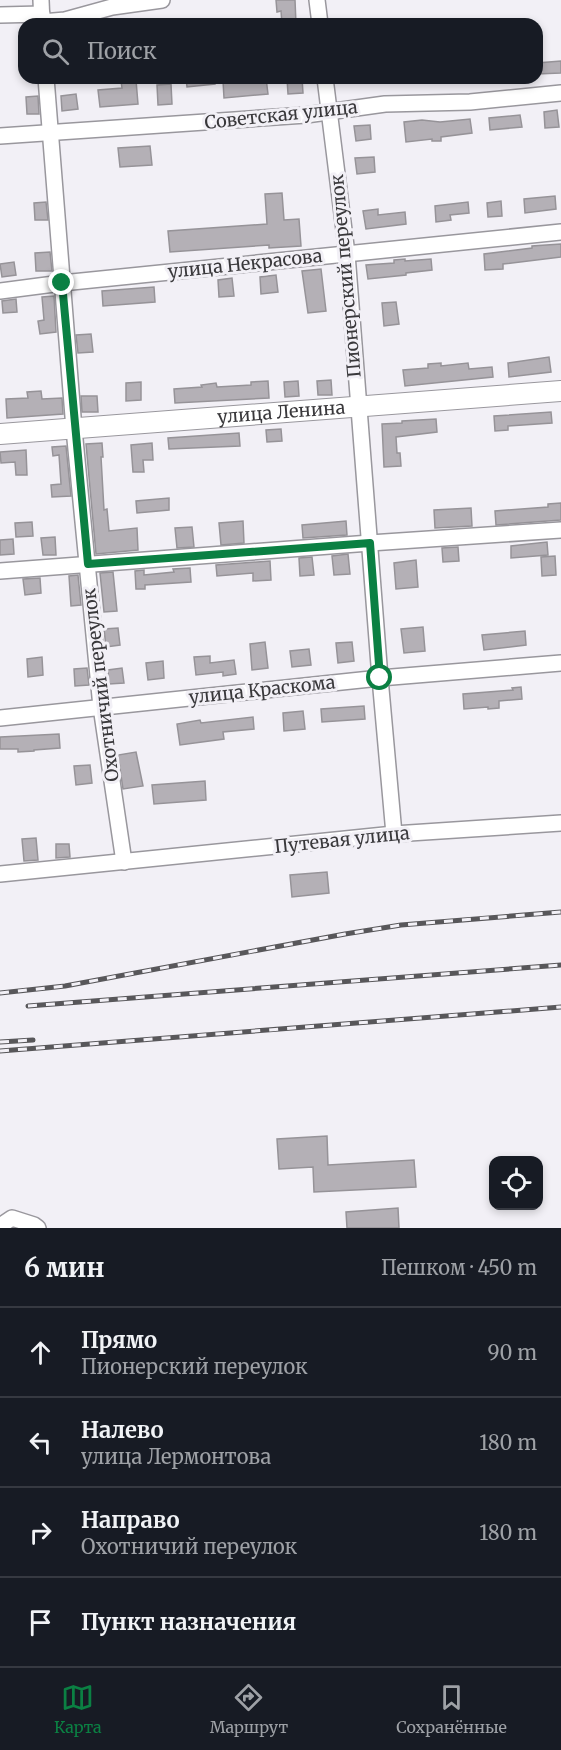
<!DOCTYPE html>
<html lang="ru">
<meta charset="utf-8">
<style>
:root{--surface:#171b24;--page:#242831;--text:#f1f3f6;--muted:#9ea1a6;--line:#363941;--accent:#0b8043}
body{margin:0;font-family:Merriweather,serif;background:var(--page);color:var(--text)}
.controls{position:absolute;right:18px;bottom:18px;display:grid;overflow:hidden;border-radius:12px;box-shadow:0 3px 9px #0003}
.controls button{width:54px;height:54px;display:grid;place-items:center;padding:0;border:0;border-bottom:2px solid var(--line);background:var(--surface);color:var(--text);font:30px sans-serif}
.stop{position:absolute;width:18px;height:18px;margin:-14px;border:4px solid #0b8043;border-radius:50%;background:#fff}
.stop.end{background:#0b8043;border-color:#fff;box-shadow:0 2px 6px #0008}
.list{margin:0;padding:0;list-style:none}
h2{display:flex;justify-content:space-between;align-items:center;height:78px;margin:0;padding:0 24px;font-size:26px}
h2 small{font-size:20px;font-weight:400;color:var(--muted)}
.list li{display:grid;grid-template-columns:39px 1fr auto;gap:18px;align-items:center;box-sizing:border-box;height:90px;padding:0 24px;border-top:2px solid var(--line)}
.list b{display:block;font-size:22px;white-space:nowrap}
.list p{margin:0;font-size:20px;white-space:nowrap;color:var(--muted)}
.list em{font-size:20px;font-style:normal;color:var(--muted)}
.icon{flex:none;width:33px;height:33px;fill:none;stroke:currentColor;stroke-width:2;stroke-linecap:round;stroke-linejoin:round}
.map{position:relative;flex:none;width:561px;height:1228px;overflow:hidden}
.search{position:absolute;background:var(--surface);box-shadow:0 3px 9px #0003;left:18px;right:18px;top:18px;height:66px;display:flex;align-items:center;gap:15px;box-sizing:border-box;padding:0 21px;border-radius:18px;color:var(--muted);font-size:22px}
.sheet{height:438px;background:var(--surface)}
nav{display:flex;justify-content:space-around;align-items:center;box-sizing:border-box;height:84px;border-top:2px solid var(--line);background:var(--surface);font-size:16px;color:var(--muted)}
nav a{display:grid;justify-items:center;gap:3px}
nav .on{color:var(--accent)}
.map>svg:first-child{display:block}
.building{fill:#b4b0b6;stroke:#969398;stroke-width:1.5}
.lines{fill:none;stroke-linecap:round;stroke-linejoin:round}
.minor-casing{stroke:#99979d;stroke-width:18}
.major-casing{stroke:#99979d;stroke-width:22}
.minor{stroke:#fff;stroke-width:15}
.major{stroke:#fff;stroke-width:20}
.rail-casing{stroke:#58575a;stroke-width:5}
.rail{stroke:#f2f0f6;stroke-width:3;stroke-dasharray:9;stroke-linecap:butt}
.route{stroke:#0b8043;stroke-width:8}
.labels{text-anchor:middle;stroke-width:6;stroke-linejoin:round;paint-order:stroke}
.street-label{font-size:18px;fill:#39383b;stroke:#f2f0f6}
</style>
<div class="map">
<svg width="561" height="1228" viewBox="0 0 561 1228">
<rect width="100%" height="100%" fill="#f2f0f6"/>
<g class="building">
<polygon points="276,0 295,0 296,24 282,24 281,11 277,12"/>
<polygon points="561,61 561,73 537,74 537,63"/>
<polygon points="186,78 215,78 215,84 187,87"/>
<polygon points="251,78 266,78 268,94 224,98 223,81"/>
<polygon points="287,78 302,78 303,93 288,94"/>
<polygon points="136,80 138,104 100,107 98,90 122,88 121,81"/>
<polygon points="171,84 172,104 158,105 157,85"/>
<polygon points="76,94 78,109 62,111 61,96"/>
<polygon points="38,96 39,114 27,114 26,97"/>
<polygon points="557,110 559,127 545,128 544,112"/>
<polygon points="520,115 522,127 490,130 489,118"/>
<polygon points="470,119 472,133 441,137 441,141 432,141 432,139 406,142 404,122 422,120 440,122"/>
<polygon points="370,125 371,139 356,141 354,126"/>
<polygon points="150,146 152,165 120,167 118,148"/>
<polygon points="374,157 375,172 357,174 355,158"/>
<polygon points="282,193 284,220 299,219 301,246 269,248 269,245 170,252 168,231 267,224 265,194"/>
<polygon points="555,196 556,209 525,213 524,199"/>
<polygon points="501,201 502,216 488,217 487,203"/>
<polygon points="46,202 48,220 35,220 34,203"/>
<polygon points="468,202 469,213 450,215 451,220 436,222 435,206"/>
<polygon points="378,209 378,215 405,212 406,224 366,229 363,211"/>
<polygon points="561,244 561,257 503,264 503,269 485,270 484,254 532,248 532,246"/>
<polygon points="50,252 52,271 36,271 35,253"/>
<polygon points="405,259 405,261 431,259 432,270 406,273 406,275 368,279 366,265 394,263 394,260"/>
<polygon points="14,262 16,275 2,277 0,264"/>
<polygon points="321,269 326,311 308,313 302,271"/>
<polygon points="276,275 278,292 261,294 260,277"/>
<polygon points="232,278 234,296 219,297 218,280"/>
<polygon points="154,287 155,302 103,306 102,291"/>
<polygon points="54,296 56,332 40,334 38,321 44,320 42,297"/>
<polygon points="16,299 17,312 3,313 2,301"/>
<polygon points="396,302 399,324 384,326 382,303"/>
<polygon points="91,334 93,352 78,353 76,335"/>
<polygon points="549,357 551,372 509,377 508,363"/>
<polygon points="441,363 441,366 468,363 469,369 492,367 493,377 405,386 403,370 428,368 428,364"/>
<polygon points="331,380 332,395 318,395 317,381"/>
<polygon points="268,381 269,398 175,403 174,389 202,387 201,385 216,383 217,387 251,385 251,382"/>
<polygon points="298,381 299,396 285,397 284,382"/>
<polygon points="141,382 141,400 126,401 126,383"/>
<polygon points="41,391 42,399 62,398 63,414 7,418 6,399 28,398 27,392"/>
<polygon points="81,396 97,396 98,412 82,412"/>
<polygon points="551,412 552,423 508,426 508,430 495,431 494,416"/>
<polygon points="436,419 437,432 396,437 397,453 400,453 401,466 384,467 382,424 402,423 402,421"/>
<polygon points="281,429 282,441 267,442 266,430"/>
<polygon points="239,433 240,446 169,449 168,438"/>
<polygon points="102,443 103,457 101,457 104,510 107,509 109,531 137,528 138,550 96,554 86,444"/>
<polygon points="152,443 153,460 143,460 144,472 133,472 131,445"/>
<polygon points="66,446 71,496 52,497 51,485 61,484 59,455 53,456 52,447"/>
<polygon points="26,450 27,475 16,475 15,462 1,463 0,452"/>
<polygon points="169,498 169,510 137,513 136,501"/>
<polygon points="561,503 561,520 496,525 495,511 548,507 548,504"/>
<polygon points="471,508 472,526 435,528 434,510"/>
<polygon points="243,521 244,543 221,545 219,523"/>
<polygon points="346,521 347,535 303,538 302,525"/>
<polygon points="32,522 33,536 16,537 15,523"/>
<polygon points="192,527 194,547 177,548 175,528"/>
<polygon points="55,537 56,555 43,555 41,538"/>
<polygon points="13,539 14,554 0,555 0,540"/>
<polygon points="547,542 548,555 511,558 511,546"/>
<polygon points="458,547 459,561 443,562 442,548"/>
<polygon points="348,554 350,574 334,575 332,556"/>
<polygon points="555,556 556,575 542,576 541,557"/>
<polygon points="312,557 314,575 300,576 299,558"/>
<polygon points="416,560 418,587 396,589 394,563"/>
<polygon points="270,561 271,580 253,581 253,573 217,576 216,565"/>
<polygon points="190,568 191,582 145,585 145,589 136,589 135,571 144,570 144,575 174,572 173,569"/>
<polygon points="113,572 117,611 104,612 100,573"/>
<polygon points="78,575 81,605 71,606 69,576"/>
<polygon points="40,578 41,593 25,595 23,579"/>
<polygon points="423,627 425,651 404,653 401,629"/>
<polygon points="118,628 120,645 106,647 104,629"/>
<polygon points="525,631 526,645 484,650 482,635"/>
<polygon points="265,642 268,668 252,670 250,644"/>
<polygon points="352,642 354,661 338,663 336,643"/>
<polygon points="309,649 311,665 292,667 290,651"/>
<polygon points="210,656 210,663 234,660 236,674 223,676 223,672 196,675 194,657"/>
<polygon points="42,657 43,675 28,677 27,659"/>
<polygon points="163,661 164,678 148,680 146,663"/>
<polygon points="87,668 89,685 75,686 74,669"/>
<polygon points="122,668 124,683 109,684 108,670"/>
<polygon points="521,687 522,699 499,701 499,708 488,709 488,707 464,709 463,694 513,690 512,688"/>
<polygon points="364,706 365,719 322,722 321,709"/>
<polygon points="303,711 305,729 284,731 283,713"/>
<polygon points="253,717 254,729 223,732 224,739 180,745 177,724 200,720 201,723"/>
<polygon points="59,734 60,748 34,750 34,751 18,752 18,749 0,749 0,737"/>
<polygon points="136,752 143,786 123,789 118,755"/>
<polygon points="90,765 92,783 76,785 74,766"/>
<polygon points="205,781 206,800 154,804 152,785"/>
<polygon points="36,838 38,860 24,861 22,839"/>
<polygon points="56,844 69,844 70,857 56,858"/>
<polygon points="327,872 329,893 292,897 290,875"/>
<polygon points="327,1136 328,1165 414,1160 416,1187 314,1192 313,1167 279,1169 277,1139"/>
<polygon points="398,1208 399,1228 347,1228 346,1212"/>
</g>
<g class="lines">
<g class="minor-casing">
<g id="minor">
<polyline points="41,0 42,24"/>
<polyline points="317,0 320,24"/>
<polyline points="0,15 42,14"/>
<polyline points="42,22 65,20 112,7 162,0"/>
<polyline points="46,78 74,429 101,707 124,862"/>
<polyline points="325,78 347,254 380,678 394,834"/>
<polyline points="0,136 306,115 385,104 470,102 561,93"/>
<polyline points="0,291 62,283 561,232"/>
<polyline points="0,571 370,543 561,530"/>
<polyline points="0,718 380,678 561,663"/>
<polyline points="0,874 394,834 561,823"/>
<polyline points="0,1226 12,1218 34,1225 38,1228"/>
</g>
</g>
<g class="major-casing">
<g id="major">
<path id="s1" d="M0,434L561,391"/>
</g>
</g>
<use href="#minor" class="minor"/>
<use href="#major" class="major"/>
<g class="rail-casing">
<g id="rail">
<polyline points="0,993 65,986 345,934 401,925 561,912"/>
<polyline points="28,1006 561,965"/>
<polyline points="0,1042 33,1040"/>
<polyline points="0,1051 561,1007"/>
</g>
</g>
<use href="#rail" class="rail"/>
</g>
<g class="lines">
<polyline class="route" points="62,283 88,564 370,543 380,678"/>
</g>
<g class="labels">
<g class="street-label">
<text transform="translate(281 115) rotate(-6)" y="6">Советская улица</text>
<text transform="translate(245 264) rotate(-6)" y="6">улица Некрасова</text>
<text transform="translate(346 276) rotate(-95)" y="6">Пионерский переулок</text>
<text dy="6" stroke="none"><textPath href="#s1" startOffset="282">улица Ленина</textPath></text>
<text transform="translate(101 685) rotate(-97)" y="6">Охотничий переулок</text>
<text transform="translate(262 690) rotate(-6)" y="6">улица Краскома</text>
<text transform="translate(342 840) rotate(-6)" y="6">Путевая улица</text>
</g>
</g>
</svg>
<div class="controls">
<button><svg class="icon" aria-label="locate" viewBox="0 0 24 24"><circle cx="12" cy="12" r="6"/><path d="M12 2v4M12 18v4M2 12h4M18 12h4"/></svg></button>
</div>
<div class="stop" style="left:380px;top:678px"></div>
<div class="stop end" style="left:62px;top:283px"></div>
<div class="search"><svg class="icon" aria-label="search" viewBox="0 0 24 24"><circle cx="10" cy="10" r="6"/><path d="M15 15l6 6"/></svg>Поиск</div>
</div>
<section class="sheet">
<h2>6 мин<small>Пешком · 450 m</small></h2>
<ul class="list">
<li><svg class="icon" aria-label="ahead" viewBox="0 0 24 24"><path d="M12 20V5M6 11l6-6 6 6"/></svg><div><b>Прямо</b><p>Пионерский переулок</p></div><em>90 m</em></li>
<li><svg class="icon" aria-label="left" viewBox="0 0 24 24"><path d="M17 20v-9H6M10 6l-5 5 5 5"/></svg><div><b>Налево</b><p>улица Лермонтова</p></div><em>180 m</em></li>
<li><svg class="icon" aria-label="right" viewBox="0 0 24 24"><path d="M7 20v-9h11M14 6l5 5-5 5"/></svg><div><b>Направо</b><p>Охотничий переулок</p></div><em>180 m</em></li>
<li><svg class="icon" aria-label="arrive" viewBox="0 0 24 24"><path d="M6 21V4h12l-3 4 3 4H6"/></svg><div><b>Пункт назначения</b></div></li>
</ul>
</section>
<nav>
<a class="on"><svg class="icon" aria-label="map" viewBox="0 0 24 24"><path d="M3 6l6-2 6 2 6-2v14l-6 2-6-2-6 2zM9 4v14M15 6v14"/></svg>Карта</a>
<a><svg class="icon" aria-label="directions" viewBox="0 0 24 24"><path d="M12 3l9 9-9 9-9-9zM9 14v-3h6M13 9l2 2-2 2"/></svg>Маршрут</a>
<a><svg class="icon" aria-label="saved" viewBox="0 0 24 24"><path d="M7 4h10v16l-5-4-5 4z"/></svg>Сохранённые</a>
</nav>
